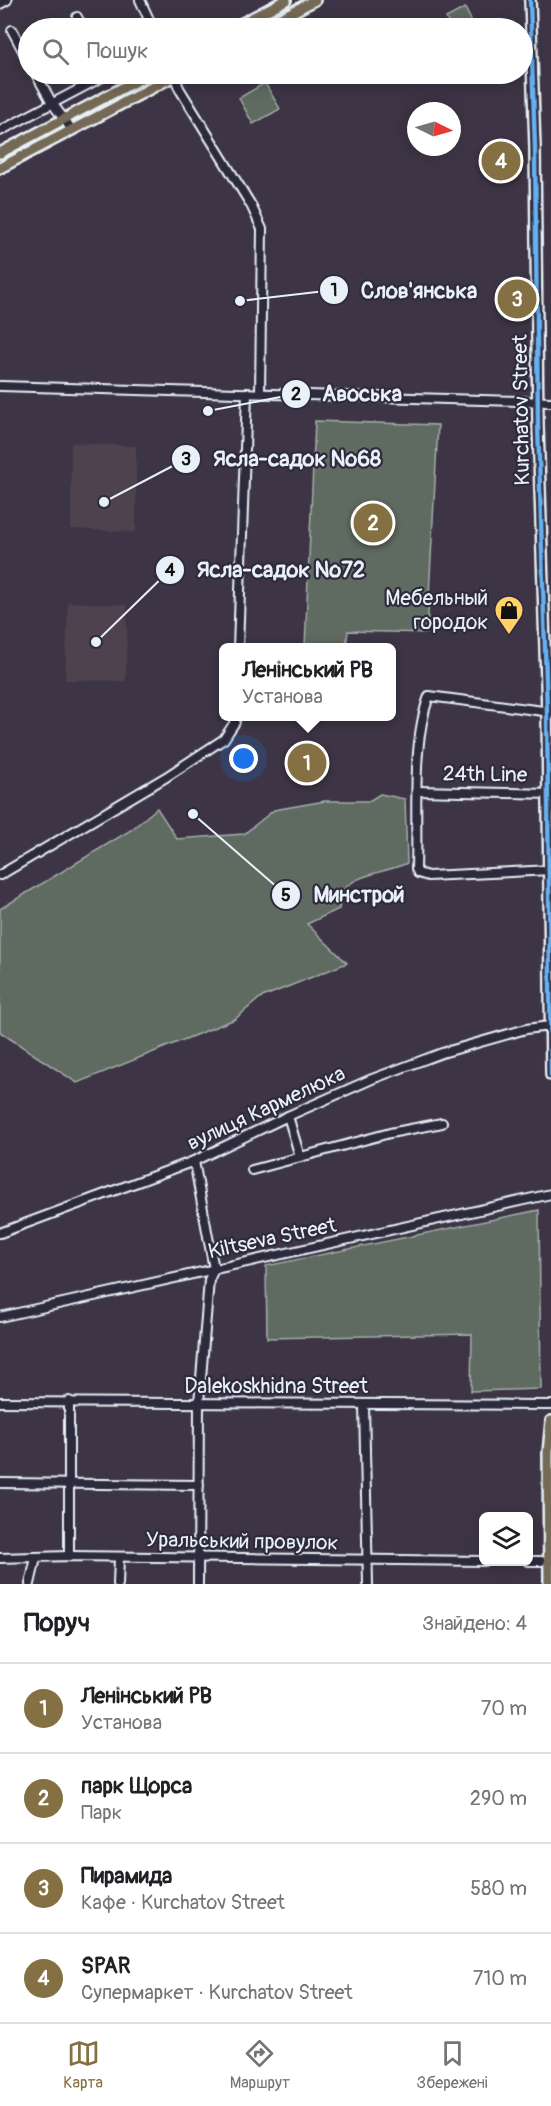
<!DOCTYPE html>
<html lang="uk">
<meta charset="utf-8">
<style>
:root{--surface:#fff;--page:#f2f2f2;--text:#202124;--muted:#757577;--line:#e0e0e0;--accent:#847042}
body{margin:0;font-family:Pangolin,sans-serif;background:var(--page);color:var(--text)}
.controls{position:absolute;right:18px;bottom:18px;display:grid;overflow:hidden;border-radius:9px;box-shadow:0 3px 15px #0003}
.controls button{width:54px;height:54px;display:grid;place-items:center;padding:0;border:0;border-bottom:2px solid var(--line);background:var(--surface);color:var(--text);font:30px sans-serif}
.compass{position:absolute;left:407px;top:102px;width:54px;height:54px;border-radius:50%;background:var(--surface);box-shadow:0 3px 15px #0003;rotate:95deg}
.you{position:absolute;left:244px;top:759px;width:21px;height:21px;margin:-15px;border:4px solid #fff;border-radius:50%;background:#1a73e8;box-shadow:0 0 0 9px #1a73e833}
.badge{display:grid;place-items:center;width:39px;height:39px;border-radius:50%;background:var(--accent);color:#fff;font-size:20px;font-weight:700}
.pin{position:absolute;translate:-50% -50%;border:3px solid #fff;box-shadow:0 2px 6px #0006}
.popup{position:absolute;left:219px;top:643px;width:177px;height:78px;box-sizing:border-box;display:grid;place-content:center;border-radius:9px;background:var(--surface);filter:drop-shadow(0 2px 4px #0005);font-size:20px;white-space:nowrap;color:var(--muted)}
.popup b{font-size:22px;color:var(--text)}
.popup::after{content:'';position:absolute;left:50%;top:100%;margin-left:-12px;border:12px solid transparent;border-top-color:var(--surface)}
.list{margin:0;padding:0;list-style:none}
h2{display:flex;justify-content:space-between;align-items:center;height:78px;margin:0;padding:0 24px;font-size:26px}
h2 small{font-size:20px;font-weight:400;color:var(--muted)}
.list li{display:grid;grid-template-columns:39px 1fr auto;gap:18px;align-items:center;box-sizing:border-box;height:90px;padding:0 24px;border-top:2px solid var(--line)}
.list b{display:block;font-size:22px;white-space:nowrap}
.list p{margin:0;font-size:20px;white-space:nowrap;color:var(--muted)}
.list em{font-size:20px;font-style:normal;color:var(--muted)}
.icon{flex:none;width:33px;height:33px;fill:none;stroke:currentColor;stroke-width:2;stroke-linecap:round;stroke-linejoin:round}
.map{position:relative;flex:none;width:551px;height:1584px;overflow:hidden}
.search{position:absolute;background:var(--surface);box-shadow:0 3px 15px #0003;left:18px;right:18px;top:18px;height:66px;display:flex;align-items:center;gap:15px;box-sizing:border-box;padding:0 21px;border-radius:33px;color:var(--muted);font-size:22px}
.sheet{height:438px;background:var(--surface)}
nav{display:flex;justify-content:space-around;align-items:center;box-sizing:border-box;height:84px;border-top:2px solid var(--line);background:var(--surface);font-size:16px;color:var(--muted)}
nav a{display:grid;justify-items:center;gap:3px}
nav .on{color:var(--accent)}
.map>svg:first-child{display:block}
.built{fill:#4e424e}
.green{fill:#5f6b61;stroke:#a4aeac;stroke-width:1.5}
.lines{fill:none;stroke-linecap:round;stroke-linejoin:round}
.minor-casing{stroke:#e8f1f8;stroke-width:12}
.major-casing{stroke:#e8f1f8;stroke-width:14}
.minor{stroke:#2f2a3d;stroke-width:8}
.major{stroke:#756a55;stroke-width:9}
.bus-1-casing{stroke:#2f2a3d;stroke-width:9}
.bus-1{stroke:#66b1f2;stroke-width:4.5}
.labels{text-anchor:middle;stroke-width:4.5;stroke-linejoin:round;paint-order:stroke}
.street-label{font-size:21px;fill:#e8f1f8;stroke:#2f2a3d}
.poi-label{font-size:21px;fill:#e8f1f8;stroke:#2f2a3d;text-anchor:end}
.leader{fill:none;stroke:#e8f1f8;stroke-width:2}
.callout-dot{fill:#e8f1f8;stroke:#2f2a3d;stroke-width:2}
.mark-label{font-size:18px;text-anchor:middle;font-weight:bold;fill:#111}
.callout-label{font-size:22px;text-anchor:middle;font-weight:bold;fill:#e8f1f8;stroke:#2f2a3d;stroke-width:4.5;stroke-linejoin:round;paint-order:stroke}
</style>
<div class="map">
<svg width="551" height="1584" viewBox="0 0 551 1584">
<rect width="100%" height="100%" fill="#3d3545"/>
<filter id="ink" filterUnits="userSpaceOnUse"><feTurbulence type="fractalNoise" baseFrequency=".0167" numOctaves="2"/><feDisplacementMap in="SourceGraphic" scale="12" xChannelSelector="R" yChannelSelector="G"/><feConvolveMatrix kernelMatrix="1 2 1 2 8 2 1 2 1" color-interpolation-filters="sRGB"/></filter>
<g filter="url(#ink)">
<g class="built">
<polygon points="71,443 136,446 136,532 71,529"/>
<polygon points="68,602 127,605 126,681 65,680"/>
</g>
<g class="green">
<polygon points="465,8 475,28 451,28 446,18"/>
<polygon points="265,83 280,109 253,124 239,98"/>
<polygon points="315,421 438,425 427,633 348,631 346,647 305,647"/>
<path d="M380,794L405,799L407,863C389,872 354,874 343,891C341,895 340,904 339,909L307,924L347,963L260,998L235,1019L77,1083L0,1032V909L131,830L157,808L177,839L244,834L274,810L325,801H369Z"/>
<polygon points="539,1210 541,1389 471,1391 472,1334 267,1338 266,1266"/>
</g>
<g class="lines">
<g class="minor-casing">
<g id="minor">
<polyline points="140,0 153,28"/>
<polyline points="0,4 7,0"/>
<polyline points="77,17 83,28"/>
<polyline points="12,30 28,60"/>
<polyline points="36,74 52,103 72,130"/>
<polyline points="174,74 179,88 251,205 262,229 260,393"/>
<polyline points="0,131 108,74"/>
<polyline points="0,386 551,402"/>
<polyline points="238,648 247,393"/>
<path d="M551,712L429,696C411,746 418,816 416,869L418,873L428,876L551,870"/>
<polyline points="418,791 551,794"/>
<polyline points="0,875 166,777 224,739 235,722 235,716"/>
<polyline points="288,1116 300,1157"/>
<polyline points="194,1161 214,1269 209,1280 199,1403 198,1584"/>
<polyline points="252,1170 390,1133 442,1123"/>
<polyline points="0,1233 194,1161 288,1116 372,1079 442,1053 526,1029 550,1026"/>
<polyline points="0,1317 551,1194"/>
<polyline points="0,1402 551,1405"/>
<polyline points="364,1405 368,1584"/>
<polyline points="0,1483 199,1485"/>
<polyline points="69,1556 69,1401"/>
<polyline points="0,1558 69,1556 484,1561"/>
<polyline points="528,1561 541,1561"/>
<polyline points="30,1584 36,1558"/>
<polyline points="118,1584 119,1558"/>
</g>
</g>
<g class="major-casing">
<g id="major">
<polyline points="530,0 535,148 538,425 547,712 551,1075"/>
<polyline points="233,28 286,0"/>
<polyline points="262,28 315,0"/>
<polyline points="0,153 149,74"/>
<polyline points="0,168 178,74"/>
<polyline points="549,1584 548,1453 551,1421"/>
</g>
</g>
<use href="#minor" class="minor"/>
<use href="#major" class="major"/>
<g class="bus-1-casing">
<polyline id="bus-1" points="530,0 535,148 538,425 547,712 551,1075"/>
</g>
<use href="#bus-1" class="bus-1"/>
</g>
</g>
<defs>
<g id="shop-pin" transform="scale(1.5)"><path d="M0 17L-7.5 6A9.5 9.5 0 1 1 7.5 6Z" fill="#ffd166" stroke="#2f2a3d"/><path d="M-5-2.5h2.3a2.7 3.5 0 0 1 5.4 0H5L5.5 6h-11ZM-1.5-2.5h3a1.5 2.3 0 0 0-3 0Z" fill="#111"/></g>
</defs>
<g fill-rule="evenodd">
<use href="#shop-pin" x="509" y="610"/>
</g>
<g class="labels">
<g class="street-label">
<text transform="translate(521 410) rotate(-91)" y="7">Kurchatov Street</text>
<text transform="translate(485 774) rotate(1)" y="7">24th Line</text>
<text transform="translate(266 1108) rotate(-25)" y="7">вулиця Кармелюка</text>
<text transform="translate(272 1238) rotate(-12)" y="7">Kiltseva Street</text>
<text x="276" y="1393">Dalekoskhidna Street</text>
<text transform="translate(242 1541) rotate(1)" y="7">Уральський провулок</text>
</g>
<g class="poi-label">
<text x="488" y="605">Мебельный<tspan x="488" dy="24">городок</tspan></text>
</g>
</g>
<path class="leader" d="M240 301L334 290M208 411L296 394M104 502L186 459M96 642L170 570M193 814L286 895"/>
<g class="callout-dot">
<circle cx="240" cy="301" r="6"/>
<circle cx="208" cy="411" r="6"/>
<circle cx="104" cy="502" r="6"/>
<circle cx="96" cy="642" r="6"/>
<circle cx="193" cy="814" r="6"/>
<circle cx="334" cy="290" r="15"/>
<circle cx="296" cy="394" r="15"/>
<circle cx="186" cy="459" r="15"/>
<circle cx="170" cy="570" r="15"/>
<circle cx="286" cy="895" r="15"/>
</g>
<g class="mark-label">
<text x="334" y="296">1</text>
<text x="296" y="400">2</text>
<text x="186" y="465">3</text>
<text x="170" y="576">4</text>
<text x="286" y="901">5</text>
</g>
<g class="callout-label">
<text x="419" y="298">Слов'янська</text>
<text x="362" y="401">Авоська</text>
<text x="297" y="466">Ясла-садок №68</text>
<text x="281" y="577">Ясла-садок №72</text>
<text x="359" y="902">Минстрой</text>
</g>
</svg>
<div class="controls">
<button><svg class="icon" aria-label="layers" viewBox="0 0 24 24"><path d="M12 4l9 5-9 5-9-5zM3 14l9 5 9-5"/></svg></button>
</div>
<svg class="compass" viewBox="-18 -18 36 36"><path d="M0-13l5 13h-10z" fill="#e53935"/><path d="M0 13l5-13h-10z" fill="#757577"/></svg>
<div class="you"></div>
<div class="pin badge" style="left:307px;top:763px">1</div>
<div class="popup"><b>Ленінський РВ</b>Установа</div>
<div class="pin badge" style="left:373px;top:523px">2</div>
<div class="pin badge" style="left:517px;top:299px">3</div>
<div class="pin badge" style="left:501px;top:161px">4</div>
<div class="search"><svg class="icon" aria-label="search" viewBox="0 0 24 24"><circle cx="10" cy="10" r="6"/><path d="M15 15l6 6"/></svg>Пошук</div>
</div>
<section class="sheet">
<h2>Поруч<small>Знайдено: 4</small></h2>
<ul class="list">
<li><span class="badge">1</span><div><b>Ленінський РВ</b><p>Установа</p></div><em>70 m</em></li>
<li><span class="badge">2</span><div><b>парк Щорса</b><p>Парк</p></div><em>290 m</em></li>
<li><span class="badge">3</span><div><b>Пирамида</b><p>Кафе · Kurchatov Street</p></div><em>580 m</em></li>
<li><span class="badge">4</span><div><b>SPAR</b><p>Супермаркет · Kurchatov Street</p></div><em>710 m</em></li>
</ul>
</section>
<nav>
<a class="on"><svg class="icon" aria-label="map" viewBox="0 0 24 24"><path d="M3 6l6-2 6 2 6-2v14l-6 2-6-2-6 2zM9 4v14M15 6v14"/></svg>Карта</a>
<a><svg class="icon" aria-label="directions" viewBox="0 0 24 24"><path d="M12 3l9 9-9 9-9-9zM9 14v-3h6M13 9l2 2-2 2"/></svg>Маршрут</a>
<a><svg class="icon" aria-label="saved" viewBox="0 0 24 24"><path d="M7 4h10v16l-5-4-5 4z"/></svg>Збережені</a>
</nav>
